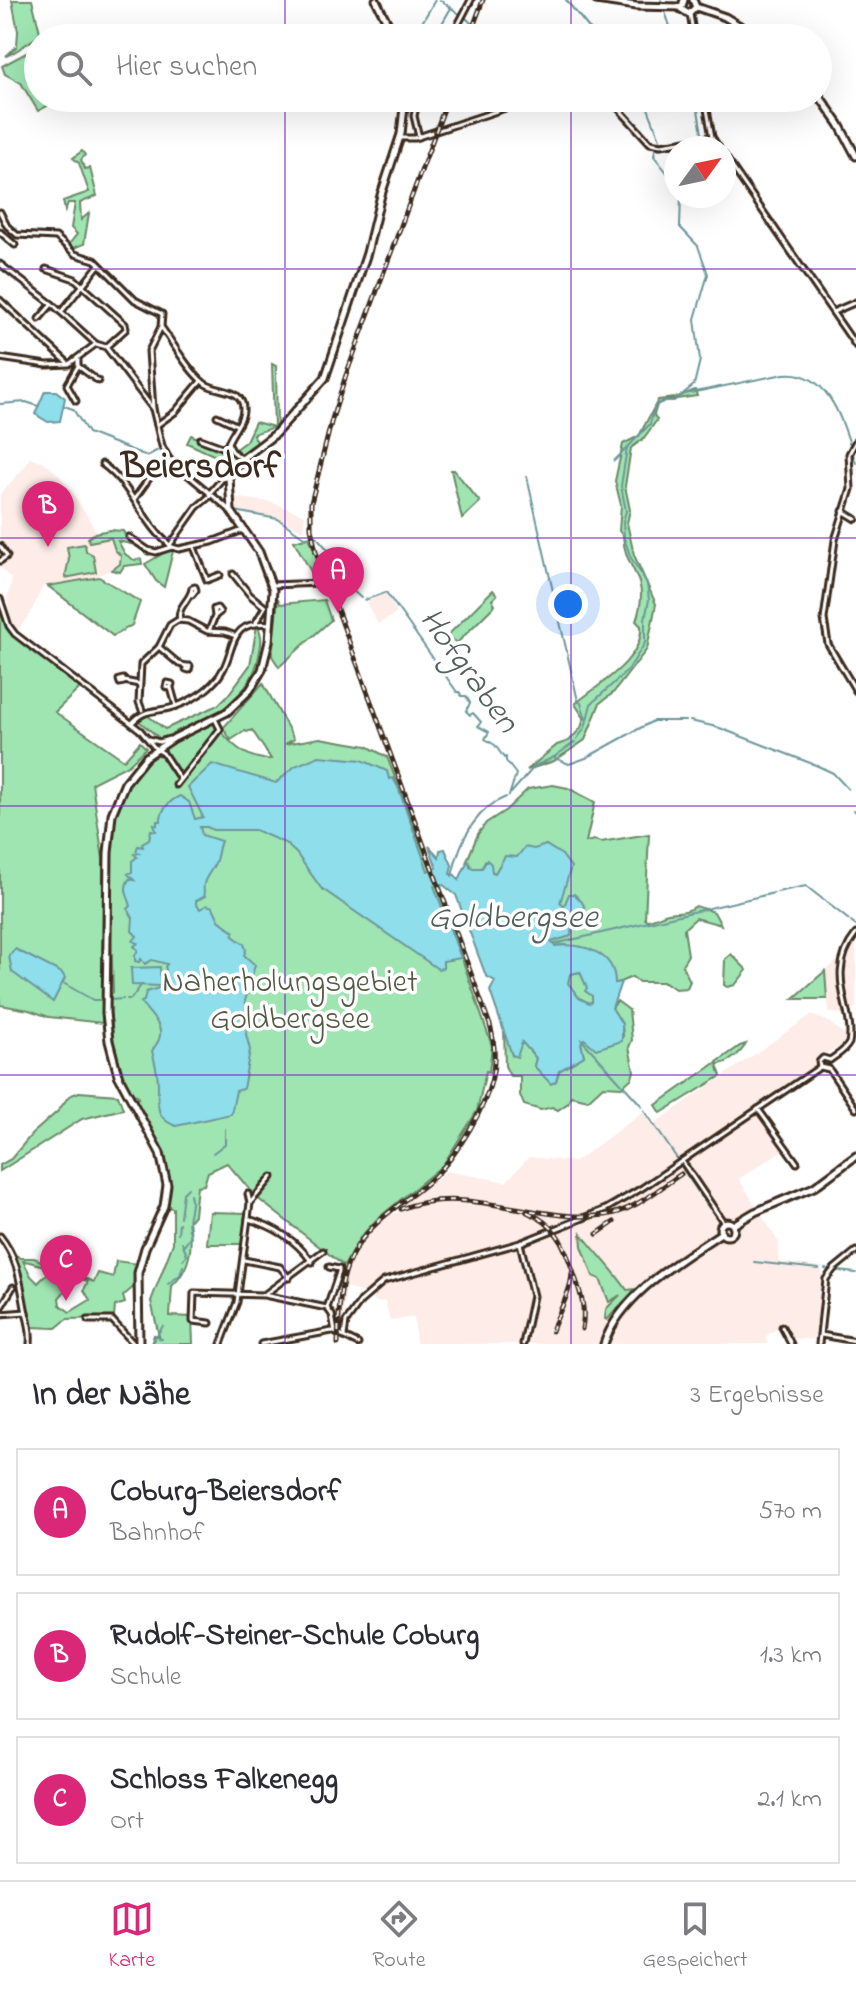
<!DOCTYPE html>
<html lang="de">
<meta charset="utf-8">
<style>
:root{--surface:#fff;--page:#f7f7f7;--text:#2b2b33;--muted:#7c7c81;--line:#e1e1e2;--accent:#db2777}
body{margin:0;font-family:"Indie Flower",sans-serif;background:var(--page);color:var(--text)}
.compass{position:absolute;left:664px;top:136px;width:72px;height:72px;border-radius:50%;background:var(--surface);box-shadow:0 8px 32px #0002;rotate:57deg}
.you{position:absolute;left:568px;top:604px;width:28px;height:28px;margin:-20px;border:6px solid #fff;border-radius:50%;background:#1a73e8;box-shadow:0 0 0 12px #1a73e833}
.badge{display:grid;place-items:center;width:52px;height:52px;border-radius:50%;background:var(--accent);color:#fff;font-size:26px;font-weight:700}
.pin{position:absolute;translate:-50% -66px;filter:drop-shadow(0 2px 4px #0008)}
.pin::after{content:'';position:absolute;top:42px;width:28px;height:24px;background:inherit;clip-path:polygon(0 0,100% 0,50% 100%)}
.list{margin:0;padding:0;list-style:none}
h2{display:flex;justify-content:space-between;align-items:center;height:104px;margin:0;padding:0 32px;font-size:34px}
h2 small{font-size:26px;font-weight:400;color:var(--muted)}
.list li{display:grid;grid-template-columns:52px 1fr auto;gap:24px;align-items:center;box-sizing:border-box;height:128px;margin:0 16px 16px;padding:0 16px;border:2px solid var(--line);border-radius:0px}
.list b{display:block;font-size:30px;white-space:nowrap}
.list p{margin:0;font-size:26px;white-space:nowrap;color:var(--muted)}
.list em{font-size:26px;font-style:normal;color:var(--muted)}
.icon{flex:none;width:44px;height:44px;fill:none;stroke:currentColor;stroke-width:2;stroke-linecap:round;stroke-linejoin:round}
.map{position:relative;flex:none;width:856px;height:1344px;overflow:hidden}
.search{position:absolute;background:var(--surface);box-shadow:0 8px 32px #0002;left:24px;right:24px;top:24px;height:88px;display:flex;align-items:center;gap:20px;box-sizing:border-box;padding:0 28px;border-radius:44px;color:var(--muted);font-size:30px}
.sheet{height:536px;background:var(--surface)}
nav{display:flex;justify-content:space-around;align-items:center;box-sizing:border-box;height:112px;border-top:2px solid var(--line);background:var(--surface);font-size:22px;color:var(--muted)}
nav a{display:grid;justify-items:center;gap:4px}
nav .on{color:var(--accent)}
.map>svg:first-child{display:block}
.built{fill:#fdece7}
.green{fill:#9ee5b2;stroke:#6c8868;stroke-width:2;fill-rule:evenodd}
.water{fill:#8edeeb;stroke:#6d9699;stroke-width:2;fill-rule:evenodd}
.lines{fill:none;stroke-linecap:round;stroke-linejoin:round}
.stream{stroke:#6d9699;stroke-width:2}
.minor-casing{stroke:#3b2a1e;stroke-width:9}
.tertiary-casing{stroke:#3b2a1e;stroke-width:11}
.secondary-casing{stroke:#3b2a1e;stroke-width:11}
.minor{stroke:#fff;stroke-width:3}
.tertiary{stroke:#fff;stroke-width:5}
.secondary{stroke:#fff;stroke-width:5}
.rail-casing{stroke:#3b2a1e;stroke-width:5}
.rail{stroke:#fff;stroke-width:2;stroke-dasharray:6;stroke-linecap:butt}
.grid{fill:none;stroke:#7b2cbf;stroke-width:2;stroke-opacity:0.55}
.labels{text-anchor:middle;stroke-width:7;stroke-linejoin:round;paint-order:stroke}
.park-label{font-size:32px;fill:#545943;stroke:#fff}
.water-label{font-size:34px;font-style:italic;fill:#54605c;stroke:#fff}
.quarter-label{font-size:36px;font-weight:bold;fill:#3b2a1e;stroke:#fff}
</style>
<div class="map">
<svg width="856" height="1344" viewBox="0 0 856 1344">
<rect width="100%" height="100%" fill="#fff"/>
<filter id="ink" filterUnits="userSpaceOnUse"><feTurbulence type="fractalNoise" baseFrequency=".0125" numOctaves="2"/><feDisplacementMap in="SourceGraphic" scale="16" xChannelSelector="R" yChannelSelector="G"/><feConvolveMatrix kernelMatrix="1 2 1 2 8 2 1 2 1" color-interpolation-filters="sRGB"/></filter>
<g filter="url(#ink)">
<g class="built">
<polygon points="446,98 449,98 347,376 320,463 345,374"/>
<polygon points="30,457 44,462 58,474 73,493 101,539 111,538 126,563 97,576 43,586 30,614 18,630 11,619 7,599 12,580 0,567 0,563 9,556 0,544 0,494 25,467"/>
<polygon points="232,497 270,502 305,515 303,531 277,518 234,511"/>
<polygon points="329,589 331,589 354,649 436,869 433,870"/>
<polygon points="385,592 397,613 378,624 366,603"/>
<polygon points="439,886 442,886 495,1041 496,1067 491,1091 466,1138 464,1137 488,1091 494,1051 490,1027"/>
<polygon points="856,937 856,1007 846,1014 829,1013 825,971 846,954"/>
<polygon points="811,1015 827,1021 847,1036 841,1046 814,1059 817,1066 756,1109 783,1150 739,1179 779,1243 778,1262 822,1267 822,1307 818,1340 789,1338 782,1325 765,1337 768,1344 416,1344 414,1317 390,1321 385,1301 377,1302 368,1295 346,1287 342,1328 337,1327 338,1298 344,1266 359,1239 376,1222 427,1181 449,1158 461,1140 465,1141 448,1165 391,1215 403,1210 406,1203 446,1171 506,1182 529,1157 575,1162 644,1111 654,1124"/>
</g>
<g class="green">
<path d="M12,0H32L41,36C27,41 20,51 6,56L17,46L18,31Z"/>
<polygon points="26,53 38,74 38,98 52,98 55,102 38,111 21,83 5,74 2,66"/>
<polygon points="82,151 85,155 81,160 85,169 90,168 97,196 80,203 81,220 89,213 84,244 71,249 70,243 77,234 71,228 75,203 68,203 65,211 63,201 89,192 79,163 73,158"/>
<polygon points="272,364 276,366 277,426 253,434 258,444 242,454 234,450 246,441 255,422 274,427"/>
<path d="M695,390L697,396L664,401L657,405L654,415L657,420L643,439L631,448L625,486L630,510L627,523L634,555L656,604L647,649L613,693L600,703L585,740L554,761L527,770L557,745L569,741L581,728L584,718L575,704C597,685 644,660 641,626L636,621C652,574 625,574 623,536L619,531L621,505L615,481L623,444L639,436L658,400L675,398Z"/>
<path d="M191,435C207,443 225,447 238,458L233,464L187,443Z"/>
<polygon points="451,470 454,470 480,502 462,519"/>
<polygon points="110,530 123,531 127,539 158,553 148,555 135,545 118,541 125,554 134,560 141,559 142,564 124,566 120,572 112,570 120,564 121,556 115,550 111,538 89,542 88,538 95,533"/>
<polygon points="309,537 327,584 316,581 294,541"/>
<polygon points="85,544 86,551 93,555 96,572 65,578 69,559 67,547"/>
<polygon points="169,550 173,551 164,587 156,581 145,564"/>
<polygon points="99,577 140,602 132,625 113,636 48,586"/>
<polygon points="493,590 497,595 492,600 495,605 457,643 447,636"/>
<polygon points="278,598 280,604 324,600 331,620 279,667 272,656"/>
<polygon points="0,605 4,623 16,638 80,688 55,712 124,760 140,742 146,748 128,765 92,783 103,859 102,1023 49,1017 29,1010 0,1005"/>
<path d="M257,625C264,638 261,646 258,660C247,704 203,723 165,738H159L138,720L141,716L147,715L165,729L218,705L228,695L250,665Z"/>
<path d="M263,683L294,739L285,744L320,738L367,746L387,757L437,886L492,1046L489,1072L486,1071L477,1111L443,1165L376,1220L359,1239L344,1266L256,1197L227,1163L208,1172L204,1185L197,1186L194,1215L189,1221C193,1246 191,1268 172,1286L170,1316L192,1317L193,1344H151L154,1335L159,1336L151,1301L173,1243V1208L166,1207C172,1166 155,1131 134,1097L138,1098L137,1095L131,1094C116,1059 110,1034 110,996L113,992C112,941 103,845 120,800C127,782 140,763 156,751C172,739 193,732 211,723H215C228,742 246,761 271,759L252,730L247,732L245,731L231,740L223,728Z"/>
<path d="M553,785L568,788L595,802L586,842L594,840L601,842L649,834L645,919L647,920C655,919 660,915 668,913C679,911 686,913 696,906L714,912L721,925L696,918L684,929L688,955L682,965L690,981L687,988L675,989L665,982H639L632,977L615,984L592,951L564,945L555,946L550,942L571,936L572,922L581,920L560,902C567,874 576,863 546,845L499,866L496,873L491,872L485,861L482,868H472L468,861L466,863L478,834L486,823L506,810L528,789Z"/>
<polygon points="731,954 747,970 735,985 727,987 724,985 725,959"/>
<polygon points="825,971 827,999 793,999"/>
<polygon points="580,972 592,996 592,1002 589,1003 579,998 568,983 570,974"/>
<path d="M617,1001L629,1010L632,1040L629,1047L634,1071L632,1078L622,1087L603,1086L588,1100L571,1096L568,1103L558,1110L552,1107L541,1110L524,1105L520,1095V1076H510L505,1066L504,1029L512,1055L522,1041L536,1058L534,1066L552,1083L556,1081L559,1071L584,1056L581,1043L584,1038C598,1046 612,1049 623,1036L622,1024L612,1008Z"/>
<path d="M746,1044C741,1053 727,1065 717,1064L721,1076L661,1113L656,1105L740,1046Z"/>
<polygon points="79,1092 118,1095 123,1109 82,1119 0,1171 0,1165 11,1159 32,1134 58,1111 69,1096"/>
<polygon points="210,1212 247,1213 242,1244 207,1244"/>
<path d="M581,1233C596,1253 613,1269 627,1290L635,1289L607,1320L605,1319L606,1309L620,1295L609,1302L600,1279L593,1276L582,1246Z"/>
<path d="M14,1254L21,1258H34L94,1282L98,1273L113,1277L116,1261L138,1264L136,1285L123,1296L125,1303L115,1306L114,1318L67,1319L56,1328L31,1327L21,1271ZM23,1261C36,1261 72,1277 88,1281L84,1290L90,1300L70,1312L60,1305L59,1298L65,1291L59,1281L50,1274L46,1275L38,1283L31,1276Z"/>
</g>
<g class="water">
<polygon points="45,391 56,391 65,398 60,421 48,422 35,414"/>
<path d="M319,756L362,760L387,771L389,779L393,778L398,787L428,871L437,868L429,846L439,857L440,850L445,849L452,865L450,874L455,875L459,880L468,860L471,868H482L487,860L491,864L492,872L495,873L505,856L517,857L525,847L534,849L546,845L562,855L571,867L560,903L564,906L569,894H574C582,901 588,907 584,918L572,922L571,936L551,942L555,946C581,943 615,951 615,983L621,982L612,1008L622,1024V1041L596,1049L584,1039L581,1043L584,1056L559,1071L556,1081L551,1084L534,1066L536,1058L522,1042L517,1057L512,1055L490,991L495,981L486,976L456,895L442,884L434,886L461,958L443,961V968L438,969L321,888L296,853L285,843L255,830H213L207,827H200L202,835L221,841C218,848 218,856 215,863C209,876 200,881 205,896L196,901V904L200,909L207,905L213,907L219,920L234,932L233,936L244,944L246,950L244,955L255,965L245,1001L248,1009L245,1014L248,1020L246,1034L250,1050L243,1089L236,1091L231,1114L176,1126C154,1118 158,1104 158,1084C158,1073 155,1062 152,1051C154,1047 158,1043 159,1039C165,1024 146,1012 141,1002L144,1001L146,992L162,987L166,969L165,967L167,964L152,960L145,964L141,959L139,962L135,961V955L138,950L134,946L138,943L133,941L137,936L132,931L133,918L128,909L131,906C129,897 122,890 129,879L134,880L128,874L132,872V861L137,857L134,854L139,853L136,851L138,846L143,847L142,843L149,839L151,830L156,831L154,824L157,825V821H161C160,811 170,800 180,796L189,802L195,819L203,817L188,787L212,764L276,783L295,766ZM580,972L587,988L585,991L592,996V1002L589,1003L579,998L568,983L570,974Z"/>
<polygon points="15,949 62,973 65,978 53,1002 12,972 9,956"/>
<polygon points="160,967 161,986 132,985 131,968"/>
</g>
<g class="lines">
<g class="stream">
<polyline points="440,0 461,15"/>
<polyline points="566,0 597,38"/>
<polyline points="661,0 674,38"/>
<polyline points="465,17 472,24"/>
<polyline points="476,25 530,36 560,38"/>
<polyline points="440,27 451,8"/>
<polyline points="419,28 435,0"/>
<polyline points="644,98 663,147 655,150 654,156 676,184"/>
<polyline points="664,148 703,140 696,98"/>
<path d="M685,394L784,374C831,369 844,428 856,463"/>
<polyline points="0,404 26,402 38,406"/>
<polyline points="64,406 73,409 88,433 147,456 160,449"/>
<polyline points="614,461 626,449"/>
<polyline points="527,477 578,701 581,703 586,719"/>
<polyline points="234,511 278,519 304,537 316,536 329,551 352,590 361,598"/>
<polyline points="365,600 386,592 457,692 460,692 461,696 466,696 470,703 466,711 470,715 473,713 481,722 478,726 489,732 485,739 495,745 504,758 506,757 506,761 516,774 509,796"/>
<polyline points="690,721 717,727 818,766 833,773 848,789"/>
<polyline points="577,739 585,728 591,704 628,670 645,643 645,619 649,600 647,583 631,558 624,538 623,521 626,511 621,486 627,448 650,424 655,405 666,401 674,401 694,385 700,360 695,319 708,274 698,246 680,227 681,196"/>
<polyline points="555,758 569,764 586,758 653,721 686,721"/>
<polyline points="511,793 535,766 554,757 575,742"/>
<polyline points="854,810 856,812"/>
<path d="M452,876C459,843 473,810 506,797"/>
<polyline points="777,892 806,886 849,920"/>
<polyline points="851,922 856,926"/>
<polyline points="554,944 774,893"/>
<polyline points="63,983 93,1000 102,1000"/>
<polyline points="127,999 131,999 142,984"/>
<polyline points="110,1000 123,999"/>
<polyline points="581,1039 642,1106"/>
<polyline points="644,1110 676,1157"/>
<polyline points="213,1153 225,1144 225,1129"/>
<polyline points="676,1158 678,1160"/>
<polyline points="682,1168 709,1208"/>
<polyline points="180,1217 183,1193 188,1188"/>
<polyline points="178,1233 179,1223"/>
<polyline points="182,1242 187,1255 183,1260"/>
<path d="M184,1246L191,1236C183,1216 195,1209 190,1194"/>
<polyline points="754,1262 819,1269"/>
<polyline points="825,1269 829,1270"/>
<polyline points="838,1271 856,1273"/>
<polyline points="168,1284 180,1275 183,1266"/>
<polyline points="159,1338 162,1339"/>
<polyline points="151,1344 163,1326"/>
</g>
<g class="minor-casing">
<g id="minor">
<polyline points="690,14 694,38"/>
<polyline points="451,38 471,0"/>
<polyline points="677,38 692,32"/>
<polyline points="418,98 414,116 419,137"/>
<polyline points="609,98 650,143 661,145 712,137"/>
<polyline points="705,98 712,137 719,148"/>
<polyline points="400,138 415,138 536,98"/>
<polyline points="724,155 856,346"/>
<polyline points="0,212 7,226 17,235 56,237 75,254 95,260 135,300 162,314 161,327 149,351 153,409"/>
<polyline points="0,232 15,245"/>
<polyline points="0,264 52,304 96,344 106,347 153,409 162,446 169,459 231,511"/>
<polyline points="46,269 75,279 125,324 126,329 106,347"/>
<polyline points="0,300 67,362"/>
<polyline points="61,312 99,265"/>
<polyline points="833,312 856,302"/>
<polyline points="39,319 52,304"/>
<path d="M161,327C174,344 187,369 204,383C217,393 242,387 243,408C244,420 232,432 228,443L232,451L241,458"/>
<polyline points="0,358 47,365 69,364 96,344"/>
<polyline points="78,366 98,381"/>
<polyline points="76,401 67,385 78,366 78,359"/>
<polyline points="217,416 236,425"/>
<polyline points="157,425 175,412 201,381"/>
<polyline points="200,439 222,447 228,445"/>
<polyline points="856,441 849,454 851,489 835,540 824,619 828,644 856,691"/>
<path d="M102,464C132,485 143,524 172,547"/>
<polyline points="209,494 222,479 229,477"/>
<polyline points="135,498 158,466 169,459"/>
<polyline points="843,511 856,519"/>
<polyline points="129,537 148,550 156,552 172,547 179,549 212,542 243,530"/>
<polyline points="170,545 197,507 210,496"/>
<polyline points="0,546 7,556 0,561"/>
<polyline points="194,547 207,580 220,575"/>
<polyline points="233,574 250,595 265,607 256,622"/>
<polyline points="272,585 320,583"/>
<polyline points="0,599 9,626 15,634 140,730 156,749 163,753 180,779"/>
<path d="M180,620C176,607 191,600 192,588L195,587L196,590L192,595"/>
<polyline points="209,631 215,616 220,612 217,608 214,609 215,616"/>
<polyline points="159,647 179,664 186,666"/>
<polygon points="186,666 190,666 189,670 186,669"/>
<polygon points="123,679 124,682 120,683 119,680"/>
<polyline points="124,681 139,684"/>
<polygon points="167,683 172,684 170,688 166,687"/>
<polyline points="171,688 176,706"/>
<polyline points="142,710 139,702 141,664 159,647 170,625 178,620 188,621 207,631 225,632 236,636"/>
<path d="M132,723C144,709 154,712 170,708C185,704 203,694 213,683C240,657 221,619 271,624"/>
<polyline points="149,739 159,742 169,739"/>
<polyline points="176,785 220,729 215,719"/>
<path d="M830,1060C837,1055 845,1051 849,1043C856,1012 823,975 856,934"/>
<polyline points="830,1060 823,1058 819,1062 820,1067 829,1069 856,1109"/>
<polyline points="758,1109 797,1163"/>
<polyline points="682,1161 724,1223"/>
<polyline points="250,1203 272,1177"/>
<path d="M248,1219C274,1226 296,1240 312,1262"/>
<path d="M0,1236C19,1260 20,1283 26,1313C29,1323 31,1333 30,1344"/>
<polyline points="520,1243 533,1296 523,1344"/>
<polyline points="244,1260 280,1267 289,1278"/>
<polyline points="265,1294 323,1251"/>
<polyline points="327,1308 339,1272 339,1269 329,1267"/>
<polyline points="0,1309 13,1287"/>
<polyline points="0,1314 26,1312"/>
<polyline points="88,1320 112,1320 134,1344"/>
<polyline points="210,1323 193,1321 194,1293 264,1295 327,1308 332,1315 335,1332"/>
<polyline points="782,1327 791,1344"/>
<polyline points="821,1335 856,1341"/>
<polyline points="344,1336 346,1322 361,1301 384,1281 520,1243 606,1209 642,1188 820,1067"/>
<polyline points="221,1344 237,1302 250,1203 248,1194"/>
<polyline points="261,1344 332,1331 358,1344"/>
<polyline points="819,1344 826,1279 834,1269 856,1251"/>
</g>
</g>
<g class="tertiary-casing">
<g id="tertiary">
<polyline points="376,0 395,38"/>
<polyline points="139,1344 138,1273 145,1248 164,1206 167,1185 160,1153 118,1075 109,1041 106,1013 107,936 108,853 112,814 125,783 146,757 174,738 227,712 250,690 262,670 269,641 273,590 259,552 231,511 229,477 242,459 274,435 325,378 367,253 381,195 401,134 405,98"/>
</g>
</g>
<g class="secondary-casing">
<g id="secondary">
<polyline points="596,0 636,6 681,7"/>
<polyline points="684,0 681,9 689,14 696,7 693,0"/>
<polyline points="696,7 725,17 760,38"/>
<polyline points="818,94 839,124 856,156"/>
<circle cx="727" cy="1229" r="7"/>
<polyline points="733,1225 755,1212 814,1187 856,1156"/>
<path d="M604,1344C621,1294 679,1261 721,1233"/>
</g>
</g>
<use href="#minor" class="minor"/>
<use href="#tertiary" class="tertiary"/>
<use href="#secondary" class="secondary"/>
<g class="rail-casing">
<g id="rail">
<polyline points="469,38 483,0"/>
<path d="M401,1209C464,1183 540,1224 605,1215C633,1212 658,1189 681,1174"/>
<path d="M527,1212C558,1225 564,1245 574,1274C581,1294 586,1308 582,1329"/>
<polyline points="597,1234 614,1222"/>
<path d="M552,1331C558,1312 571,1293 572,1273"/>
<path d="M338,1344C339,1312 338,1276 356,1248C373,1220 403,1203 428,1182C446,1167 458,1149 470,1129C490,1095 501,1065 490,1025L316,552L311,528V503L332,419L346,375L448,98"/>
</g>
</g>
<use href="#rail" class="rail"/>
</g>
</g>
<path class="grid" d="M285,0V38M571,0V38M285,98V1344M571,98V1344M0,269H856M0,538H856M0,806H856M0,1075H856"/>
<g class="labels">
<g class="park-label">
<text x="290" y="991">Naherholungsgebiet<tspan x="290" dy="37">Goldbergsee</tspan></text>
</g>
<g class="water-label">
<text transform="translate(471 669) rotate(54)" y="12">Hofgraben</text>
<text x="513" y="927">Goldbergsee</text>
</g>
<g class="quarter-label">
<text x="201" y="477">Beiersdorf</text>
</g>
</g>
</svg>
<svg class="compass" viewBox="-18 -18 36 36"><path d="M0-13l5 13h-10z" fill="#e53935"/><path d="M0 13l5-13h-10z" fill="#7c7c81"/></svg>
<div class="you"></div>
<div class="pin badge" style="left:338px;top:613px">A</div>
<div class="pin badge" style="left:48px;top:547px">B</div>
<div class="pin badge" style="left:66px;top:1301px">C</div>
<div class="search"><svg class="icon" aria-label="search" viewBox="0 0 24 24"><circle cx="10" cy="10" r="6"/><path d="M15 15l6 6"/></svg>Hier suchen</div>
</div>
<section class="sheet">
<h2>In der Nähe<small>3 Ergebnisse</small></h2>
<ul class="list">
<li><span class="badge">A</span><div><b>Coburg-Beiersdorf</b><p>Bahnhof</p></div><em>570 m</em></li>
<li><span class="badge">B</span><div><b>Rudolf-Steiner-Schule Coburg</b><p>Schule</p></div><em>1.3 km</em></li>
<li><span class="badge">C</span><div><b>Schloss Falkenegg</b><p>Ort</p></div><em>2.1 km</em></li>
</ul>
</section>
<nav>
<a class="on"><svg class="icon" aria-label="map" viewBox="0 0 24 24"><path d="M3 6l6-2 6 2 6-2v14l-6 2-6-2-6 2zM9 4v14M15 6v14"/></svg>Karte</a>
<a><svg class="icon" aria-label="directions" viewBox="0 0 24 24"><path d="M12 3l9 9-9 9-9-9zM9 14v-3h6M13 9l2 2-2 2"/></svg>Route</a>
<a><svg class="icon" aria-label="saved" viewBox="0 0 24 24"><path d="M7 4h10v16l-5-4-5 4z"/></svg>Gespeichert</a>
</nav>
